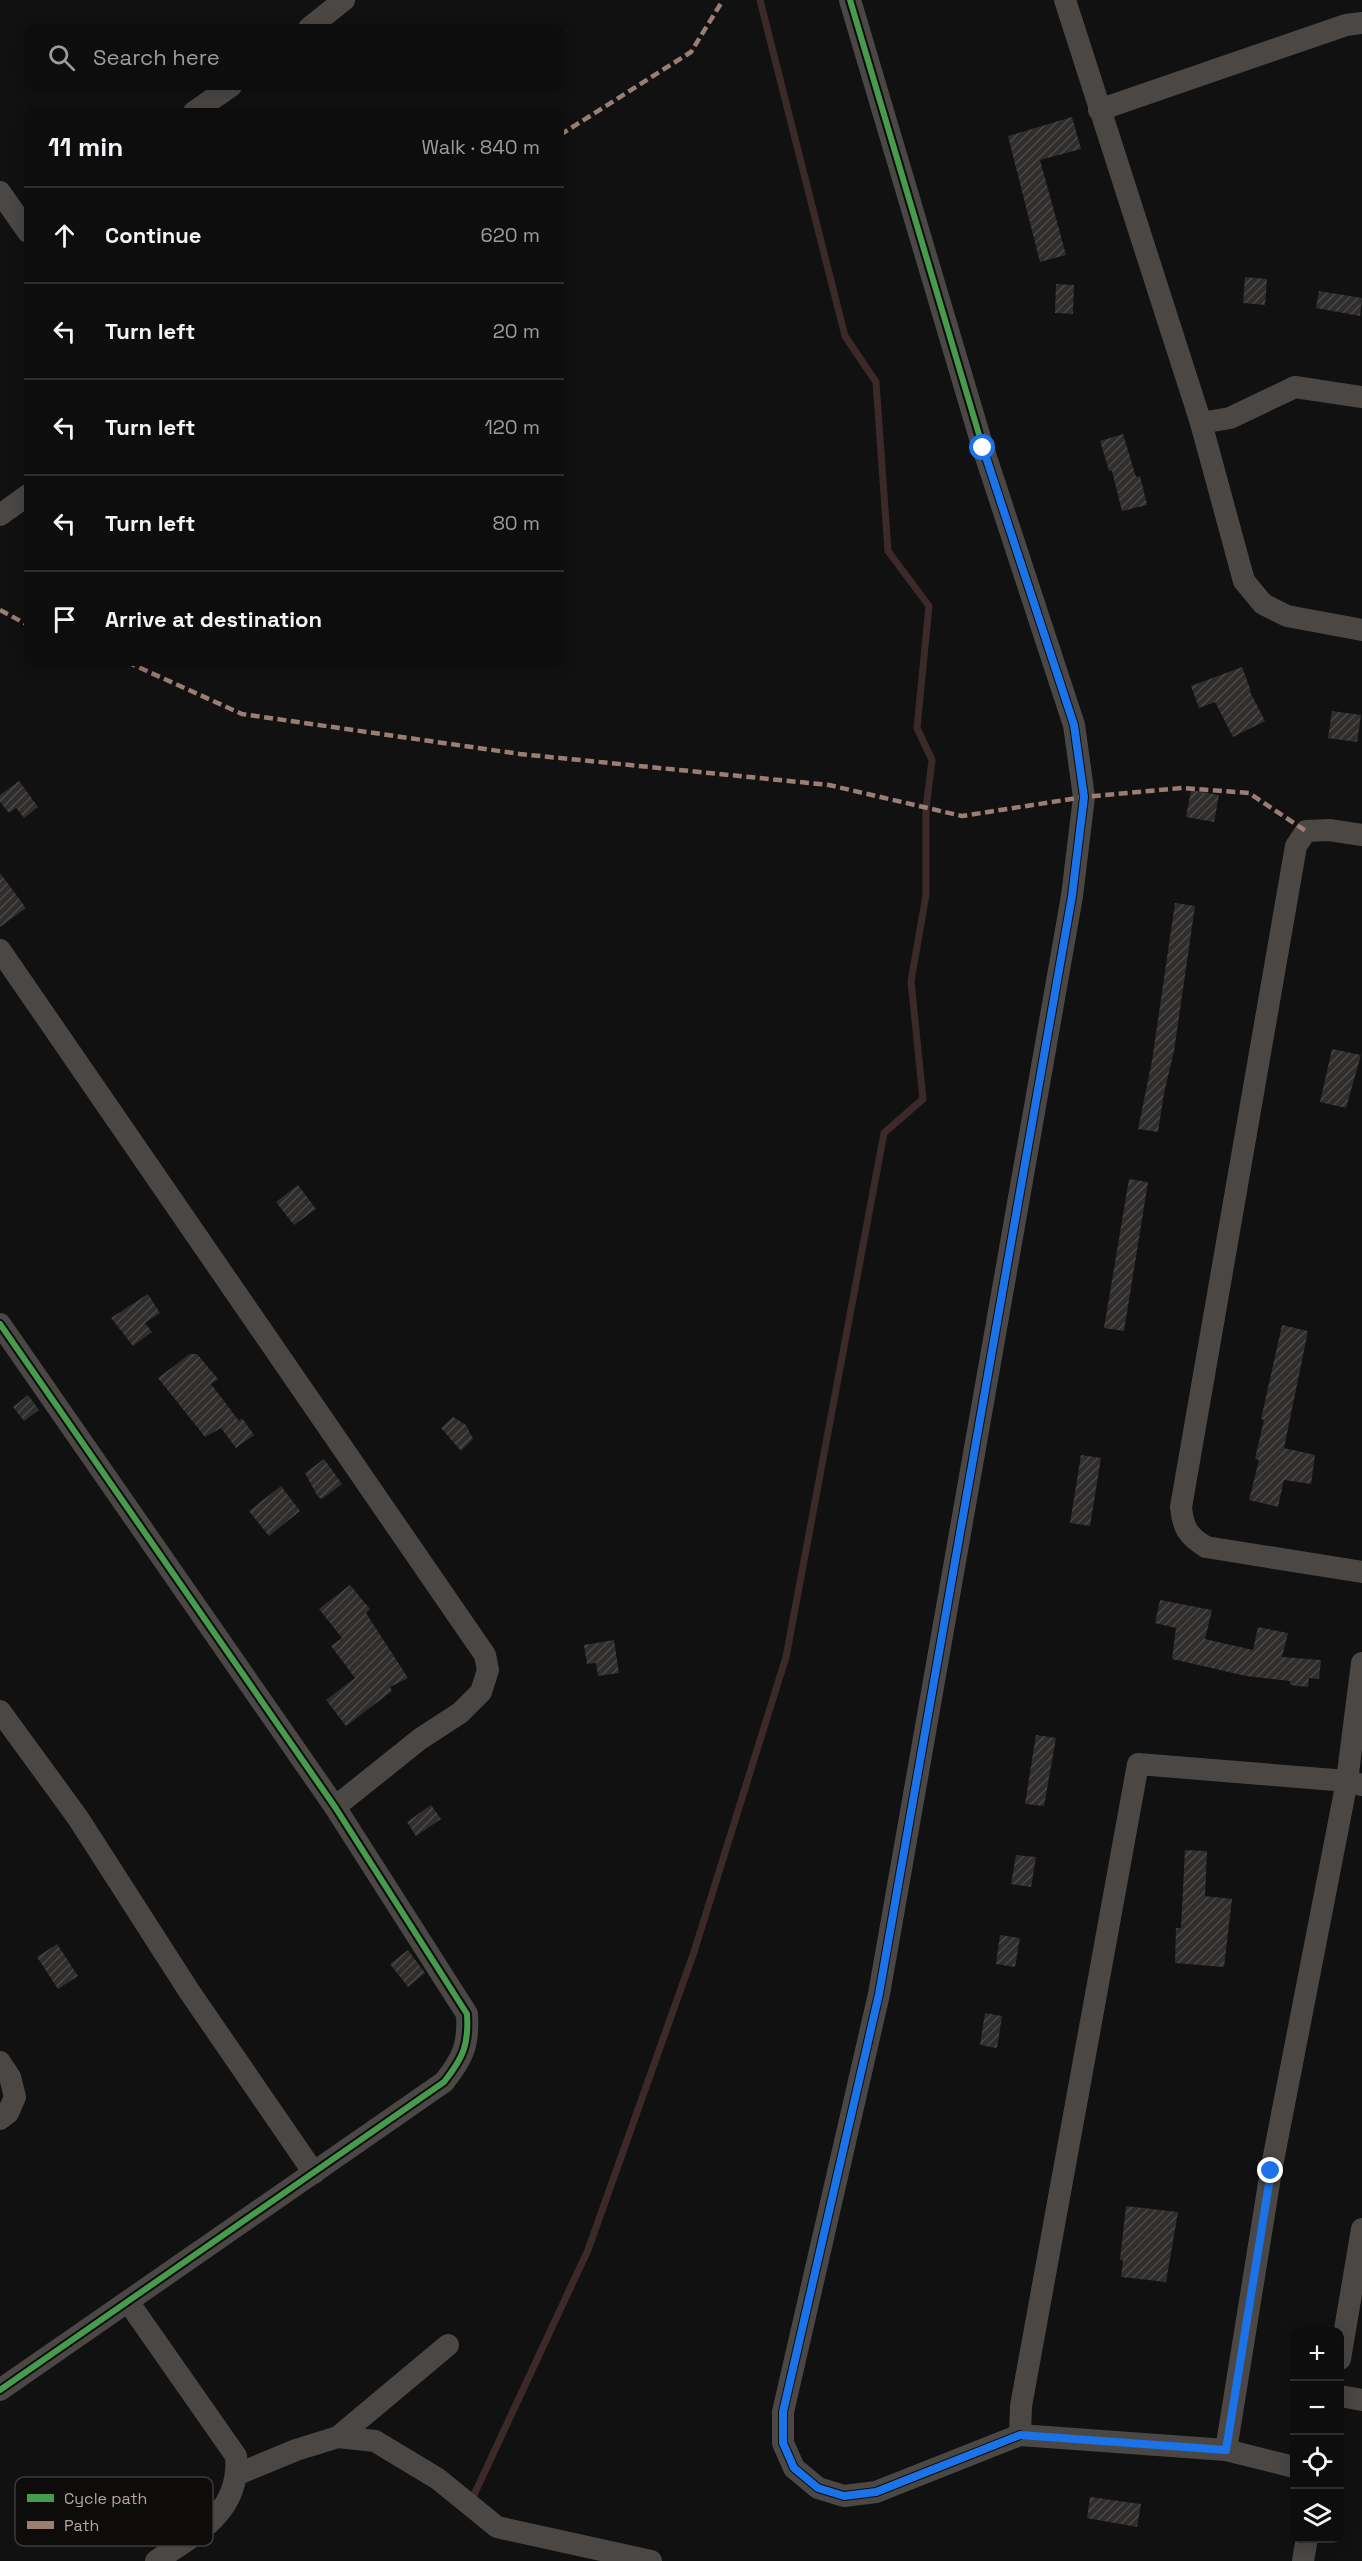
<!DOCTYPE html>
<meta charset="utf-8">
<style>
:root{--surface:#0d0d0d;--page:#1b1b1b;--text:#f1f3f6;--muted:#9a9c9d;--line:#2d2d2e}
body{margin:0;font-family:"Space Grotesk",sans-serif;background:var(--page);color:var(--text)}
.controls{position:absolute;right:18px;bottom:18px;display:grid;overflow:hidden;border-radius:12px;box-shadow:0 3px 15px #0003}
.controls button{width:54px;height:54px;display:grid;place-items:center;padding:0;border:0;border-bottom:2px solid var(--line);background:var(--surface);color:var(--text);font:30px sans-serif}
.stop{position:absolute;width:18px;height:18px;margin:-14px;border:4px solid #1a73e8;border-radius:50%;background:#fff}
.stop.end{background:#1a73e8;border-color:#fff;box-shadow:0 2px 6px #0008}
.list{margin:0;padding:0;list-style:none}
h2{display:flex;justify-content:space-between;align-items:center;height:78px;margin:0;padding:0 24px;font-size:26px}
h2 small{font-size:20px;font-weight:400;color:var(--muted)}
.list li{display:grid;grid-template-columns:39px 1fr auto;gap:18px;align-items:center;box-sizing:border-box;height:96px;padding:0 24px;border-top:2px solid var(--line)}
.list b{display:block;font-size:22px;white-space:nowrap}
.list em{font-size:20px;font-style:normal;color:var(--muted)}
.icon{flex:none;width:33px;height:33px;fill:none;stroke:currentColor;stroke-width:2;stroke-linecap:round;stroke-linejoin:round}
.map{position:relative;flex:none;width:1362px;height:2561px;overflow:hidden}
.search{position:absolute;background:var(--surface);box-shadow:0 3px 15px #0003;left:24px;top:24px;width:540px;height:66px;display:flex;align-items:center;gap:15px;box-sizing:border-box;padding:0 21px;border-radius:12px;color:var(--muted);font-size:22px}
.panel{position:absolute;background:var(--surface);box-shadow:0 3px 15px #0003;left:24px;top:108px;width:540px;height:558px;border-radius:12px}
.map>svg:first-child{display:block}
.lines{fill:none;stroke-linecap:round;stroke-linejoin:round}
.stream{stroke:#3c2a2a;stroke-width:7}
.building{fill:url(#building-hatch)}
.minor{stroke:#4a4745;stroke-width:22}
.quiet{stroke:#9b7d72;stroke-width:4.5;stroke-dasharray:9 4.5;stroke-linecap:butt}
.cycleway-casing{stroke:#0d0c0b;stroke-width:10}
.cycleway{stroke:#469c4c;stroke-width:6}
.route{stroke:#1a73e8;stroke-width:8}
.key{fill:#0d0c0b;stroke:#3f3a38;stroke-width:1.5}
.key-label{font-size:16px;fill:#b4a5a1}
</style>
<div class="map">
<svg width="1362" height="2561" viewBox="0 0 1362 2561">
<defs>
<pattern id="building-hatch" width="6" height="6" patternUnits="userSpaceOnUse" patternTransform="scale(1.5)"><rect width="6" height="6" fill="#302d2d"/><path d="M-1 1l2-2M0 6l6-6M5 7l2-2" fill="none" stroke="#4c4848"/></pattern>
</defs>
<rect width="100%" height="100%" fill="#111"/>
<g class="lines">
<polyline class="stream" points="473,2497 588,2250 694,1952 786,1657 884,1133 923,1099 911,981 926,895 926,809 932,760 917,728 929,606 888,551 876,382 845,336 760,0"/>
</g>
<g class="building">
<polygon points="1072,117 1081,149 1040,160 1066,255 1040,262 1008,136"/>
<polygon points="1245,277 1267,279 1265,305 1243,303"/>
<polygon points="1056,284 1074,285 1073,314 1055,313"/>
<polygon points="1319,291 1362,298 1360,316 1316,308"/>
<polygon points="1123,434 1136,477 1140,476 1147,505 1122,511 1112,471 1109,471 1100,441"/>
<polygon points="1242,667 1251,691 1249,690 1265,721 1233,737 1215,702 1199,708 1191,686"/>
<polygon points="1332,711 1361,715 1357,742 1328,738"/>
<polygon points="19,781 38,807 24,818 16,808 9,813 0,802 0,795"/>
<polygon points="1191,790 1219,795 1214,822 1186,817"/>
<polygon points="0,873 26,908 0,927"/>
<polygon points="1175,903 1195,906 1174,1051 1164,1093 1158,1132 1138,1129 1152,1061"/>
<polygon points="1332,1049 1361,1055 1346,1108 1320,1102"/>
<polygon points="1129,1179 1148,1182 1124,1331 1104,1328"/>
<polygon points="298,1185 316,1209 294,1225 276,1202"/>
<polygon points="148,1294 160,1313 145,1323 152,1332 133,1346 111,1318"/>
<polygon points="1282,1325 1308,1331 1284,1448 1315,1455 1311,1484 1284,1480 1278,1507 1249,1500 1259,1460 1255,1459 1264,1420 1261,1419"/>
<polygon points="190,1354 197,1354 218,1379 211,1384 239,1421 242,1418 254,1435 236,1448 221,1428 205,1437 158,1378"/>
<polygon points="28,1395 39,1410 24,1421 13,1407"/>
<polygon points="453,1417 466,1425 473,1439 461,1451 441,1428"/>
<polygon points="1081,1455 1101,1458 1090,1526 1070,1523"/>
<polygon points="324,1459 342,1484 322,1499 318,1497 305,1473"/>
<polygon points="281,1486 300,1511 269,1536 249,1511"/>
<polygon points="350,1585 370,1609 366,1613 408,1678 390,1687 392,1691 346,1726 326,1700 355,1678 331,1646 342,1638 319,1609"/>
<polygon points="1160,1600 1212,1610 1205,1639 1253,1650 1258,1627 1288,1633 1282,1657 1321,1660 1319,1679 1309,1678 1308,1687 1290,1685 1290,1681 1246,1676 1172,1659 1176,1628 1155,1623"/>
<polygon points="614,1640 619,1673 598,1676 596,1663 587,1664 584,1645"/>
<polygon points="1036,1735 1056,1738 1044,1806 1025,1804"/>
<polygon points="431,1805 441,1819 416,1836 407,1822"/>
<polygon points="1185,1850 1207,1851 1205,1896 1232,1899 1224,1967 1175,1963 1176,1928 1181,1928"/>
<polygon points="1016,1855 1036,1857 1031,1887 1011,1884"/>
<polygon points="1000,1935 1020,1938 1015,1967 996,1964"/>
<polygon points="57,1944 78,1976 58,1989 37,1957"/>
<polygon points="408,1950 425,1973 408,1987 390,1964"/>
<polygon points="985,2013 1002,2016 997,2048 980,2045"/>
<polygon points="1126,2206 1178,2212 1166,2282 1121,2277 1123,2260 1120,2260"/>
<polygon points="1090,2497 1141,2504 1137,2527 1087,2518"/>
</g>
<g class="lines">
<g class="minor">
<polyline points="850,0 983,448 1074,725 1084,797 1072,896 879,1994 783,2412 783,2443 794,2468 818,2488 844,2496 876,2492 1020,2435"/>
<polyline points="1065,0 1201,423 1244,581 1263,604 1287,616 1362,630"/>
<polyline points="309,28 344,0"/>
<polyline points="1099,110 1346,25 1362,23"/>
<polyline points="194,112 231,86"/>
<polyline points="0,192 28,232"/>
<polyline points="1201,423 1230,418 1295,387 1362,397"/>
<polyline points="0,515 28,495"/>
<path d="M1362,835L1329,830L1306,831L1296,846L1181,1507C1183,1528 1188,1536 1206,1547L1362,1572"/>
<polyline points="0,950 485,1655 488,1670 481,1692 460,1713 420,1739 335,1807"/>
<path d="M0,1324L335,1807L467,2014C469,2045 463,2058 444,2082L0,2390"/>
<polyline points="0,1711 78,1818 189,1991 314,2173"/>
<polyline points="0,2062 10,2077 15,2097 8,2113 0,2119"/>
<path d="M129,2303L236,2456C241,2512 196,2534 156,2561"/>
<polyline points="1340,2359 1362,2229"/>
<polyline points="1340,2396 1362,2400"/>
<polyline points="338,2437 448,2345"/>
<polyline points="1226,2450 1271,2171 1347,1781 1362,1663"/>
<polyline points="1294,2467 1226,2450 1020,2435 1021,2406 1138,1764 1347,1781 1362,1785"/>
<polyline points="238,2474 296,2450 338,2437 375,2441 438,2479 497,2527 651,2561"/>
<polyline points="1303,2561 1307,2538"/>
</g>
<g class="quiet">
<polyline points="560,135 691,52 723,0"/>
<polyline points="0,610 28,625"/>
<polyline points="127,662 242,714 520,754 829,785 962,816 1084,797 1182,788 1249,793 1306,831"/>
</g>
<g class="cycleway-casing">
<g id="cycleway">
<polyline points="850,0 983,448 1074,725 1084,797 1072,896 879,1994 783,2412 783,2443 794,2468 818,2488 844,2496 876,2492 1020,2435"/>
<path d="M0,1324L335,1807L467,2014C469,2045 463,2058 444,2082L0,2390"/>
</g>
</g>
<use href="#cycleway" class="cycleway"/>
</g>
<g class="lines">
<polyline class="route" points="983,448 1074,725 1084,797 1072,896 879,1994 783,2412 783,2443 794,2468 818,2488 844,2496 876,2492 1020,2435 1226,2450 1271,2171"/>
</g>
<rect x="15" y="2477" width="198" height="69" rx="9" class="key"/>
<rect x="27" y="2494" width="27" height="8" fill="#469c4c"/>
<rect x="27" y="2521" width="27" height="8" fill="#9b7d72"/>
<g class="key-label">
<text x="64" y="2504">Cycle path</text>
<text x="64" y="2531">Path</text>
</g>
</svg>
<div class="controls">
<button>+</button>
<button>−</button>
<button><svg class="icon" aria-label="locate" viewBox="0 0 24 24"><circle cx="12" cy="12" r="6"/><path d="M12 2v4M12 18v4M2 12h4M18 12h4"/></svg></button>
<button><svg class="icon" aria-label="layers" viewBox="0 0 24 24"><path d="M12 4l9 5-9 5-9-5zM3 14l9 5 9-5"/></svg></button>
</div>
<div class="stop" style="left:983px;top:448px"></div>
<div class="stop end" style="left:1271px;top:2171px"></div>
<div class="search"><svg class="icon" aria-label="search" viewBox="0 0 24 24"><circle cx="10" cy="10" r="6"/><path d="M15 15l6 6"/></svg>Search here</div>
<section class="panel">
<h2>11 min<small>Walk · 840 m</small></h2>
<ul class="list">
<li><svg class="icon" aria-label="ahead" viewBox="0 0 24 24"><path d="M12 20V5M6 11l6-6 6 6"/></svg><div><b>Continue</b></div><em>620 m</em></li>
<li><svg class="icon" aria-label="left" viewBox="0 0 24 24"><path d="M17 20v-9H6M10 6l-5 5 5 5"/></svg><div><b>Turn left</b></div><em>20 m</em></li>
<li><svg class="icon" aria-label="left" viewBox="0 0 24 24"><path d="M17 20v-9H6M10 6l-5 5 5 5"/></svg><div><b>Turn left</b></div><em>120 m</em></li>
<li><svg class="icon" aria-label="left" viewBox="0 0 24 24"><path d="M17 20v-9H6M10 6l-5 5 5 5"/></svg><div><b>Turn left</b></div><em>80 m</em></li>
<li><svg class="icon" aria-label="arrive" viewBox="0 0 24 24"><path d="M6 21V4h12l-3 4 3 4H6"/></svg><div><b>Arrive at destination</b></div></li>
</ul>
</section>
</div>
